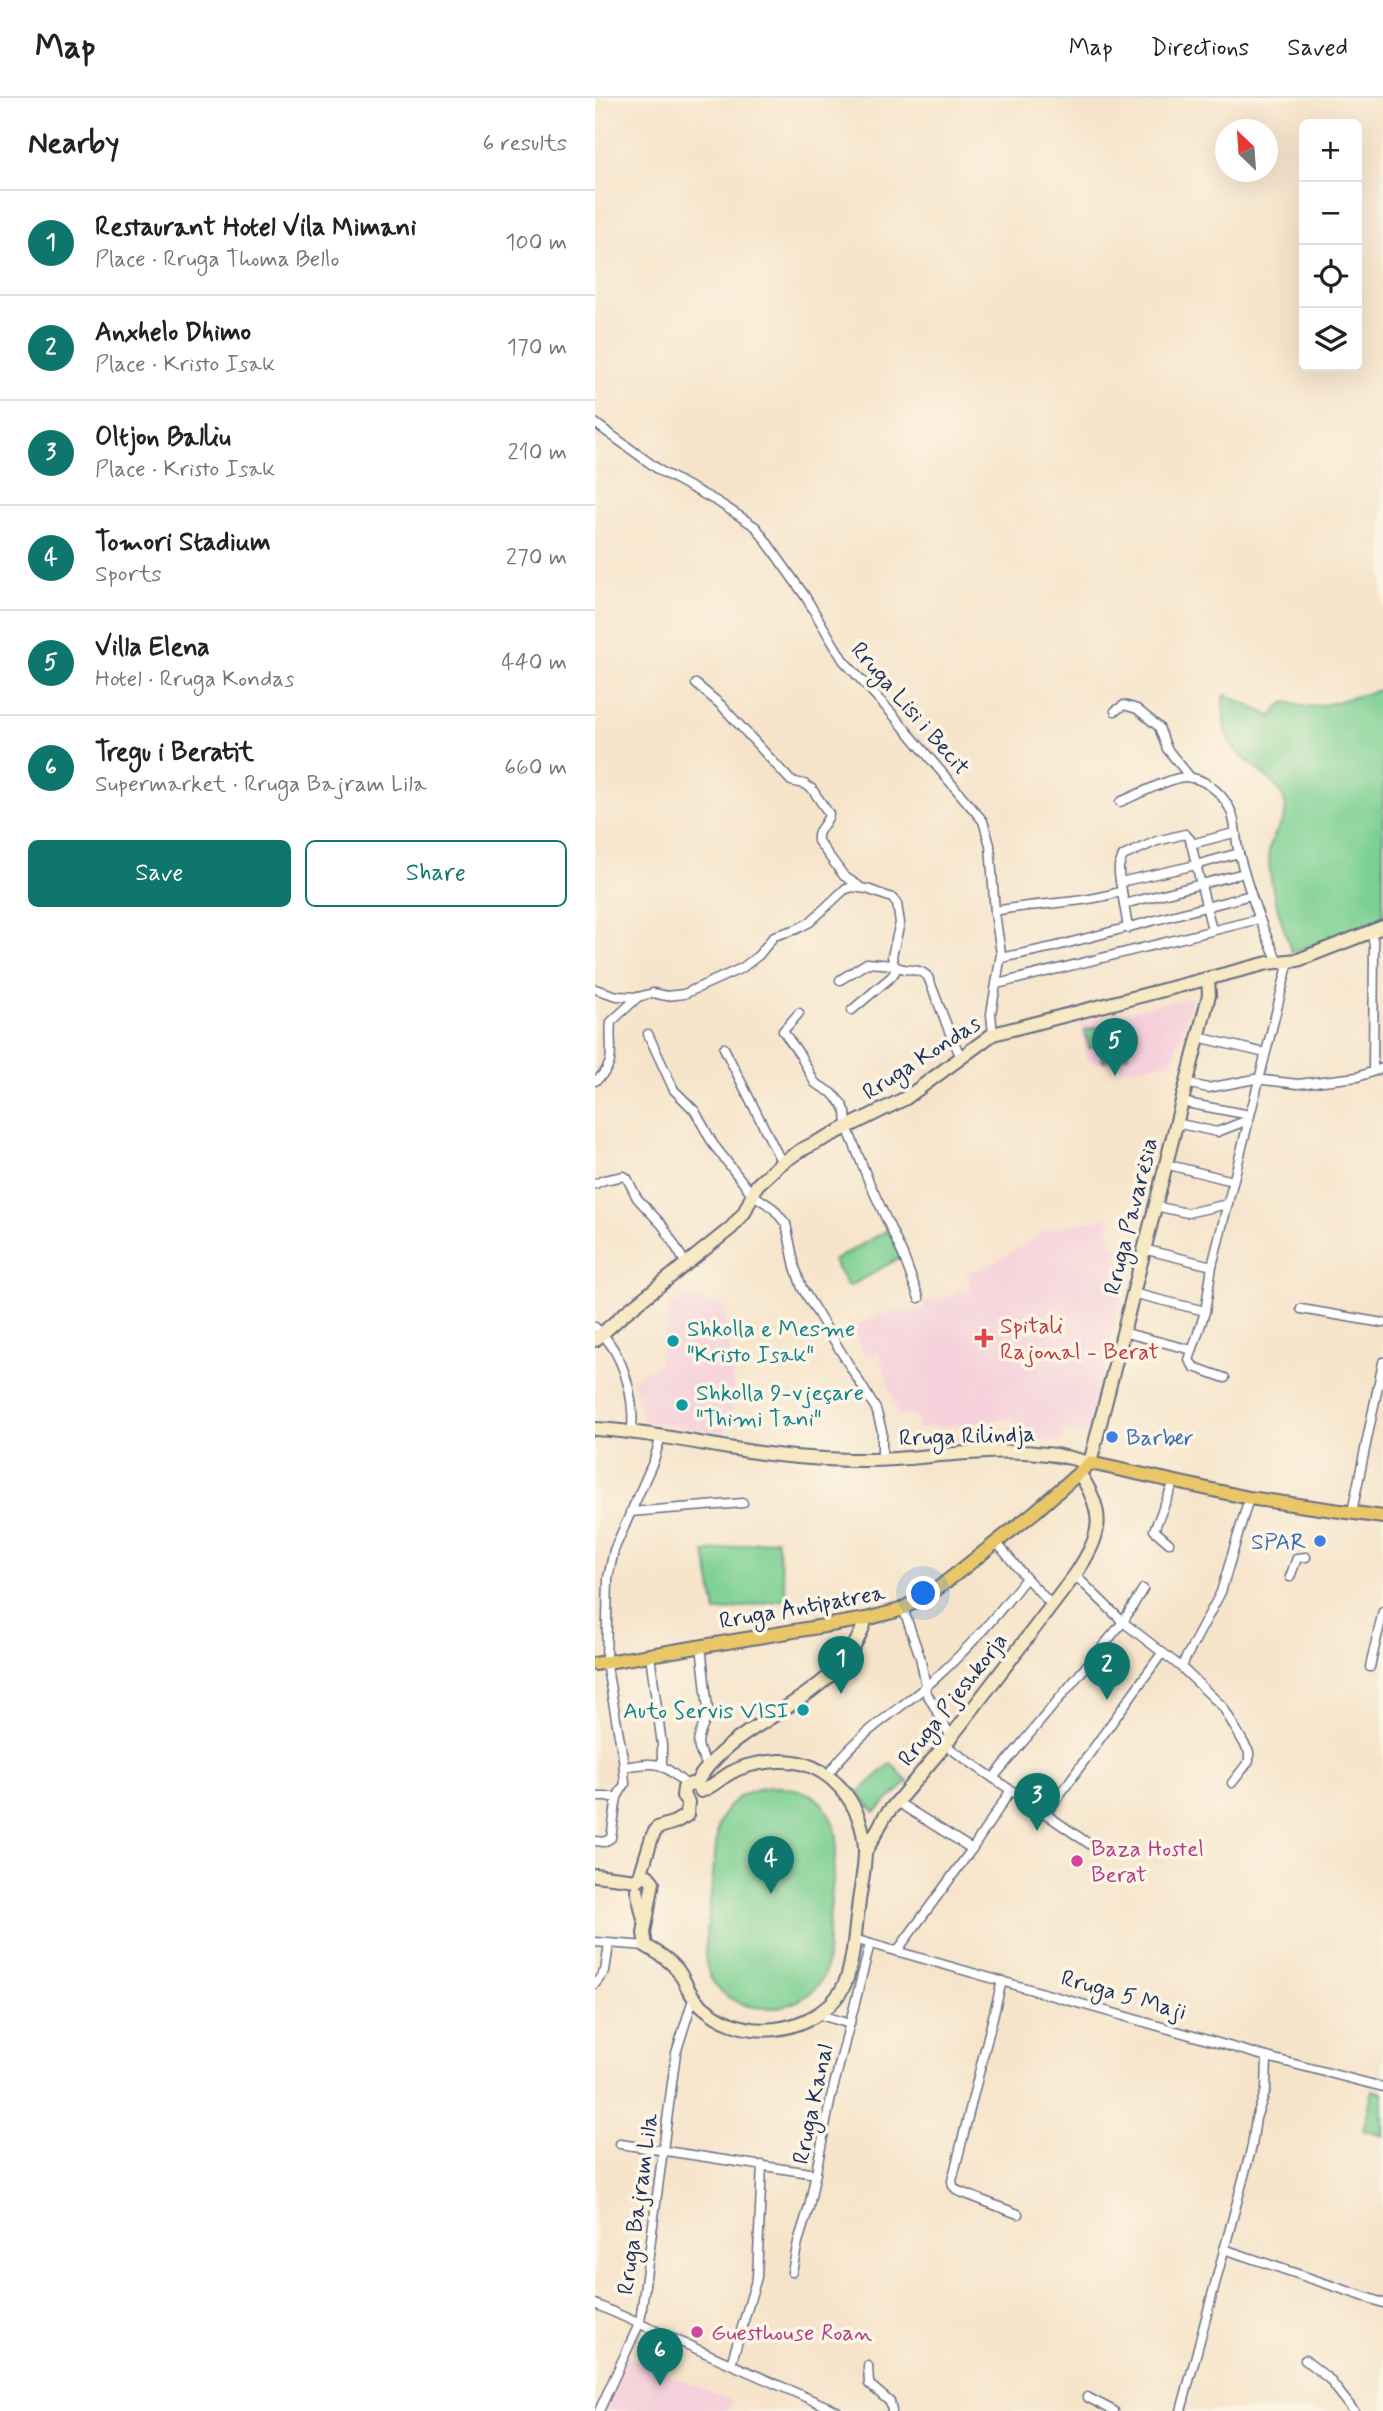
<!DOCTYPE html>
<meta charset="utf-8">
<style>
:root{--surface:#fff;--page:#f2f2f2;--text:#222;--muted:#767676;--line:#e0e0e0;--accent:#0f766e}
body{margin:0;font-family:Mynerve,sans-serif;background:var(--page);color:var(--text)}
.controls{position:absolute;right:21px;top:21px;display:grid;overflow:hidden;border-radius:10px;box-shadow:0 7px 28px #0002}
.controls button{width:63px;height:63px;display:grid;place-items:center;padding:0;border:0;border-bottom:2px solid var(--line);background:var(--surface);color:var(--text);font:35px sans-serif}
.compass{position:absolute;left:620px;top:21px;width:63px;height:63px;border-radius:50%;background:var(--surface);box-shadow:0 7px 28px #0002;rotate:335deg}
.you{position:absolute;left:329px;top:1496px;width:24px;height:24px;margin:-18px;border:5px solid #fff;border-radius:50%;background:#1a73e8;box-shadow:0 0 0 10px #1a73e833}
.badge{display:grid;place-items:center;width:46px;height:46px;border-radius:50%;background:var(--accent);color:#fff;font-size:23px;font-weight:700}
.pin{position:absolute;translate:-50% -58px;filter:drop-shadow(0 2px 4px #0008)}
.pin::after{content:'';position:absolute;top:37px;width:24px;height:21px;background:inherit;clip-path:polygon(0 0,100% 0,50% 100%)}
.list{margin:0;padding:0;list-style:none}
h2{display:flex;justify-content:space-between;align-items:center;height:91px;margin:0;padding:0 28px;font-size:30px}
h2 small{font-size:23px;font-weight:400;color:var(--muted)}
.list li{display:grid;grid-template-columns:46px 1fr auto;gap:21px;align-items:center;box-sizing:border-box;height:105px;padding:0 28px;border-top:2px solid var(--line)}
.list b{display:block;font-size:26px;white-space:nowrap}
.list p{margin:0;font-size:23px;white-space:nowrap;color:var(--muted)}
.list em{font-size:23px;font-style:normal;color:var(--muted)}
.actions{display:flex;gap:14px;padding:21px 28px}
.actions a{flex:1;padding:16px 0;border:2px solid var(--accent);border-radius:10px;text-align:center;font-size:24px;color:var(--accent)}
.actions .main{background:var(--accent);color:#fff}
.icon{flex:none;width:38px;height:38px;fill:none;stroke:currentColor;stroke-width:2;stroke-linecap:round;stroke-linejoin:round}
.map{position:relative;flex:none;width:788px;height:2313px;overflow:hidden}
header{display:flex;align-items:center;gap:42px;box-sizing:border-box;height:98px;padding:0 35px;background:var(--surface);border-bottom:2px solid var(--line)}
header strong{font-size:33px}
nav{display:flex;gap:38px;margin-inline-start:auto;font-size:24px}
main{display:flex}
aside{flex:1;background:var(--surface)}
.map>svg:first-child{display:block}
.built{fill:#f5cfda}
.green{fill:#7dd093;stroke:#4c8078;stroke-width:2}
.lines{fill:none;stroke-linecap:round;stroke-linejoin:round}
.street-casing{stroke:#686e84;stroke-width:11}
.secondary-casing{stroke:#686e84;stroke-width:16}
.primary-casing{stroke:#686e84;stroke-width:16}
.street{stroke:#fff;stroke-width:8}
.secondary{stroke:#f6e9c3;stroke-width:12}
.primary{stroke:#e9c769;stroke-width:12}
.health-dot{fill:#e0444e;stroke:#fcf5e5;stroke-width:2.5}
.culture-dot{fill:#0f9aa8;stroke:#fcf5e5;stroke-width:2.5}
.shop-dot{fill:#3f7fe0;stroke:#fcf5e5;stroke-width:2.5}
.hotel-dot{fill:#d1479c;stroke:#fcf5e5;stroke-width:2.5}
.labels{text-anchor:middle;stroke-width:7;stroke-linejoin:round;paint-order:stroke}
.street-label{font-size:23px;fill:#1b2f5e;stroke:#fcf5e5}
.health-label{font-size:23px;fill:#be3a42;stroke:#fcf5e5;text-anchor:start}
.culture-label{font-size:23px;fill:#0d838f;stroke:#fcf5e5;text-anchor:start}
.shop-label{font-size:23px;fill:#366cbe;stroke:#fcf5e5;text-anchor:start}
.hotel-label{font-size:23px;fill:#b23c85;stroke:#fcf5e5;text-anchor:start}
</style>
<header>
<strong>Map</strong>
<nav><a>Map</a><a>Directions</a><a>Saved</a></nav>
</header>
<main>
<aside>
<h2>Nearby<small>6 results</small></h2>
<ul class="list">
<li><span class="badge">1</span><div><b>Restaurant Hotel Vila Mimani</b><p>Place · Rruga Thoma Bello</p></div><em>100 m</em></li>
<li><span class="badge">2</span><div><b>Anxhelo Dhimo</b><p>Place · Kristo Isak</p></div><em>170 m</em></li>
<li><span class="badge">3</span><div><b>Oltjon Balliu</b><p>Place · Kristo Isak</p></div><em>210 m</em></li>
<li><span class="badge">4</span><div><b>Tomori Stadium</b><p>Sports</p></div><em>270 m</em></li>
<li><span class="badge">5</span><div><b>Villa Elena</b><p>Hotel · Rruga Kondas</p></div><em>440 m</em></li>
<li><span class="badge">6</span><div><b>Tregu i Beratit</b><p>Supermarket · Rruga Bajram Lila</p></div><em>660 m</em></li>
</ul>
<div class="actions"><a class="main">Save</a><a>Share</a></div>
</aside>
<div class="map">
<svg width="788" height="2313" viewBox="0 0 788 2313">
<rect width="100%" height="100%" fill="#fcf5e5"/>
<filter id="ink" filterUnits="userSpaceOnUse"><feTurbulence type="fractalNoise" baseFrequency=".0143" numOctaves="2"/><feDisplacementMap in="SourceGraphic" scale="14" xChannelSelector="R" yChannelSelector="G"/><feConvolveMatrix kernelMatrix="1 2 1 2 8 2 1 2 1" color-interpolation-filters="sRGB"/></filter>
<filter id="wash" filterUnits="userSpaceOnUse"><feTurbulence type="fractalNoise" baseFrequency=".00686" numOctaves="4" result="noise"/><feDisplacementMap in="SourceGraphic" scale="28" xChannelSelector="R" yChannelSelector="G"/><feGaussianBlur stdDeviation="1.57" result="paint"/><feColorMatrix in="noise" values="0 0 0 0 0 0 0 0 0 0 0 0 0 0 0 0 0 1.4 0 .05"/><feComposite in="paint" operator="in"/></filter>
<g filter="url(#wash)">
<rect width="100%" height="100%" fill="#f6e4ca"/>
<g class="built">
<polygon points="598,899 577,964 535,971 492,963 484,925"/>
<polygon points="515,1119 516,1148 523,1149 520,1186 529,1188 494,1336 468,1333 466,1345 426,1340 419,1320 323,1331 320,1318 303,1318 284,1255 271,1259 254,1229 288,1216 329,1211 328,1203 360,1198 360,1193 376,1190 372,1174 395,1167 452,1132"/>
<polygon points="85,1199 118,1205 130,1211 140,1301 130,1336 49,1323 37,1280 63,1268 75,1207 83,1208"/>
<polygon points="31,2259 137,2303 133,2313 8,2313"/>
</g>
<g class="green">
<path d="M788,591V820L697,855C687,823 673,789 674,755C674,736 695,723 690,705C683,678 643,664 633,641C628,629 628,610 628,598L632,597L677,619L684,608L692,604L711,609L733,606Z"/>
<polygon points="525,924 529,942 494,950 490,932"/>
<polygon points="530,944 533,957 508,963 505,950"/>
<polygon points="293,1132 306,1159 253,1189 238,1163"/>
<polygon points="181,1441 192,1501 121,1514 110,1454"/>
<polygon points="296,1665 313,1684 280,1714 263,1695"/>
<path d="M183,1689C219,1691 233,1704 242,1738C239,1770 236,1803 233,1835C232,1847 233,1862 230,1873C213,1926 111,1924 110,1854L123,1729C132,1701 154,1689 183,1689Z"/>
<polygon points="778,1992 788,1995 788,2038 768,2032"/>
</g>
</g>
<g filter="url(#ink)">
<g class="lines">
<g class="street-casing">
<g id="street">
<polyline points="0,325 67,374 123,404 161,429 210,498 248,562 300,619 388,723 395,747 400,815 406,856 396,916 398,936"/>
<path d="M101,586L126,607L196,683L209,686L217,691L234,716C232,727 221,731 223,743L249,778L264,788"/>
<polyline points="520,613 529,607 542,611 564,629 572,651 596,680"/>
<path d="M525,704C540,698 576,679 591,679C609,680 625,693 634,709C642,723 640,741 644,756C654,793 666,829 683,863"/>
<polyline points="596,746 639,735"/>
<polyline points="525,784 601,767 644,755"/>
<polyline points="529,806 649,775"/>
<path d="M400,813C441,804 486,807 527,793"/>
<polyline points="533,830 524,776 524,768 528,758 562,743 590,736 595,741 617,832"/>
<polyline points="776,834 779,846 778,972"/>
<polyline points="406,860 458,849 656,797"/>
<polyline points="245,882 272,865 299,867 300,874 296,879 257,912"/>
<polyline points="402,886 664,821"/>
<polyline points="0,891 22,898 43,899"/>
<polyline points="204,915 188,933 205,957 220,985 237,995 247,1006 251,1014 252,1029 274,1084 308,1157 324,1200"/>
<polyline points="53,936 79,992 100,1013 118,1046 157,1096 178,1110 191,1126 200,1169 207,1190 281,1311 287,1333 287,1362"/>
<polyline points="603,939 670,955"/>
<polyline points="129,950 187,1065"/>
<path d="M0,983C24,966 13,949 16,924L43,899L58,895L72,898L89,896L147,870L164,857L179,838L202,831L215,824L249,792L257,789L272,791L297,800L302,806L305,825L297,858L299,867C309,875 324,868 333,879L356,938L366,959"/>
<polyline points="591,985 613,990 660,981 703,986 762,979 788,970"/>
<polyline points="586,1004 655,1017"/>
<polyline points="581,1025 622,1034 653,1022"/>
<polyline points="570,1066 638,1083"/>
<polyline points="0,1086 9,1082 29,1078 32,1080 42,1100 68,1128 91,1166"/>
<polyline points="560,1108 592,1115 633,1106"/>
<polyline points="548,1151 617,1168"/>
<polyline points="537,1195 610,1213"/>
<polyline points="706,1211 788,1225"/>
<path d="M0,1229C28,1253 40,1298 37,1333"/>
<polyline points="527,1234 597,1252"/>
<polyline points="630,1280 599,1269 594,1262 610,1214 617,1168 694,863"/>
<polyline points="35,1414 148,1405"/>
<polyline points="757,1414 788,1264"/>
<polyline points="401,1444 431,1480 457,1507"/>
<polyline points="574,1445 559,1432 579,1384"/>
<polyline points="480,1477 528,1524 586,1569 628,1609 654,1654 654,1663 637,1685"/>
<polyline points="695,1479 702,1460 711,1459"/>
<polyline points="308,1510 325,1559 331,1588"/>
<path d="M106,1548L113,1611C109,1638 93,1639 113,1668"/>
<polyline points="55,1557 67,1647 67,1666"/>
<polyline points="586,1569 626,1494 654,1400"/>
<polyline points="775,1569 788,1513"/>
<polyline points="329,1590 356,1639"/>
<polyline points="350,1647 503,1752"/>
<path d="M29,1669C66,1663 64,1664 92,1687"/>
<path d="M232,1678C259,1639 292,1620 328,1591C367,1559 400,1520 431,1480"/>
<polyline points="398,1680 528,1524 548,1491"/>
<polyline points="0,1699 22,1699"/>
<polyline points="451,1716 567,1555"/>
<polyline points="0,1743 9,1744 16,1740 22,1699 30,1686 28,1660 11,1564 13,1480 19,1452 59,1362 66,1338"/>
<polyline points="377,1751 416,1692"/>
<polyline points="259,1841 672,1959 788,1989"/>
<polyline points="0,1844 51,1848"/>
<polyline points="302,1853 377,1751 302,1704"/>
<polyline points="407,1883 357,2083 358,2088 363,2093 423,2116"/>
<polyline points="0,1886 10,1873 14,1846"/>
<polyline points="222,1916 255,1926"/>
<polyline points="25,2046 221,2076"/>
<polyline points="629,2151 788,2205"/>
<polyline points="197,2174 203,2144 214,2109 236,1999 275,1846"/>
<polyline points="0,2206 242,2313"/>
<polyline points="710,2262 734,2281 759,2313"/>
<polyline points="136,2266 162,2179 167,2067"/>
<polyline points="273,2268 274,2286 295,2304 297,2313"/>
<polyline points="492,2299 519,2313"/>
<polyline points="4,2313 45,2224 81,1955 99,1898"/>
<polyline points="586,2313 657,2048 661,2020 671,1992 672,1959"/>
</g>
</g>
<g class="secondary-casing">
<g id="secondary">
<polyline points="0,1242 30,1215 136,1130 149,1115 162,1087 184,1067 206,1052 311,1000 398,936 673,865 703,862 788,829"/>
<path d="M0,1331C73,1335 143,1356 215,1360C244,1362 272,1363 300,1361C366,1356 430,1345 495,1365L614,897L613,881"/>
<path d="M271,1753L290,1718L350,1647L480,1477C506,1437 512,1419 485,1376"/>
<polyline points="0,1777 42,1782"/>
<path d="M45,1778L57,1739L62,1730L80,1724L92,1717L93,1704L88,1698L89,1690L96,1686L100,1687C139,1617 244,1608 271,1521"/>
<path d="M42,1782L49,1777L53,1778L58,1784L49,1835L51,1848C62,1854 72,1860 81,1870C88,1878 91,1889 97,1897C110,1914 130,1926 151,1930C188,1938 239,1919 252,1880C259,1858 260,1833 263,1811C265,1792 270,1772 270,1753C269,1706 234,1661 184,1663C169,1664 150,1667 137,1674C126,1680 117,1689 106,1693"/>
<polyline points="42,1792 49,1822"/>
</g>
</g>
<g class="primary-casing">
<polyline id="primary" points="0,1566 271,1521 305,1512 342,1491 441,1413 495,1365 654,1400 788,1419"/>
</g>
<use href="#street" class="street"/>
<use href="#secondary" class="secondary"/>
<use href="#primary" class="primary"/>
</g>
</g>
<path class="health-dot" d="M385.5 1229.5h7v7h7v7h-7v7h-7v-7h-7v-7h7z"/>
<g class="culture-dot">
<circle cx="78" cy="1243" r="7"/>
<circle cx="87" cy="1307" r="7"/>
<circle cx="208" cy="1612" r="7"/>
</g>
<g class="shop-dot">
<circle cx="517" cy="1339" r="7"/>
<circle cx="725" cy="1443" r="7"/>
</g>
<g class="hotel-dot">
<circle cx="482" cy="1763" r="7"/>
<circle cx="102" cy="2234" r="7"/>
</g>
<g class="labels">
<g class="street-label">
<text transform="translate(316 610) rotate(49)" y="8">Rruga Lisi i Becit</text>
<text transform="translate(326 959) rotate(-33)" y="8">Rruga Kondas</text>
<text transform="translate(535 1118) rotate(-76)" y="8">Rruga Pavarësia</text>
<text transform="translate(372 1337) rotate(-2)" y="8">Rruga Rilindja</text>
<text transform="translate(207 1508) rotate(-10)" y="8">Rruga Antipatrea</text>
<text transform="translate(357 1601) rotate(-52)" y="8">Rruga Pjeshkorja</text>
<text transform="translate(529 1896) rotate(16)" y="8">Rruga 5 Maji</text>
<text transform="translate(217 2006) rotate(-78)" y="8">Rruga Kanal</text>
<text transform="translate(42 2106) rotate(-82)" y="8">Rruga Bajram Lila</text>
</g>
<g class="health-label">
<text x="405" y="1235">Spitali<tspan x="405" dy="26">Rajonal - Berat</tspan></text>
</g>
<g class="culture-label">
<text x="92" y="1238">Shkolla e Mesme<tspan x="92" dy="26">"Kristo Isak"</tspan></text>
<text x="101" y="1302">Shkolla 9-vjeçare<tspan x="101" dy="26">"Thimi Tani"</tspan></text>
<text x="194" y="1620" text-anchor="end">Auto Servis VISI</text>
</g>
<g class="shop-label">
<text x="531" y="1347">Barber</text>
<text x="711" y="1451" text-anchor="end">SPAR</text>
</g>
<g class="hotel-label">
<text x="496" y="1758">Baza Hostel<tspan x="496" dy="26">Berat</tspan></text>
<text x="116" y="2242">Guesthouse Roan</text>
</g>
</g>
</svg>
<div class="controls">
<button>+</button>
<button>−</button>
<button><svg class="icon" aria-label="locate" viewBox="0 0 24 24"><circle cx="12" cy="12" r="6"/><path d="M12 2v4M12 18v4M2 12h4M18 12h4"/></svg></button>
<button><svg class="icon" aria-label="layers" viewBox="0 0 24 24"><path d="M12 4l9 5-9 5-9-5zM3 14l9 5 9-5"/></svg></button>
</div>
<svg class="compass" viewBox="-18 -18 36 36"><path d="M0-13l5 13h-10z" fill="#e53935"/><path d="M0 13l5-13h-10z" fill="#767676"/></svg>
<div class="you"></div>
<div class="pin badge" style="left:246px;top:1596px">1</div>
<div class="pin badge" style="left:512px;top:1602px">2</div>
<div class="pin badge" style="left:442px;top:1733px">3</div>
<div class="pin badge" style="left:176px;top:1796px">4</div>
<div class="pin badge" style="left:520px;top:978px">5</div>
<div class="pin badge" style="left:65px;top:2288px">6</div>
</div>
</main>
